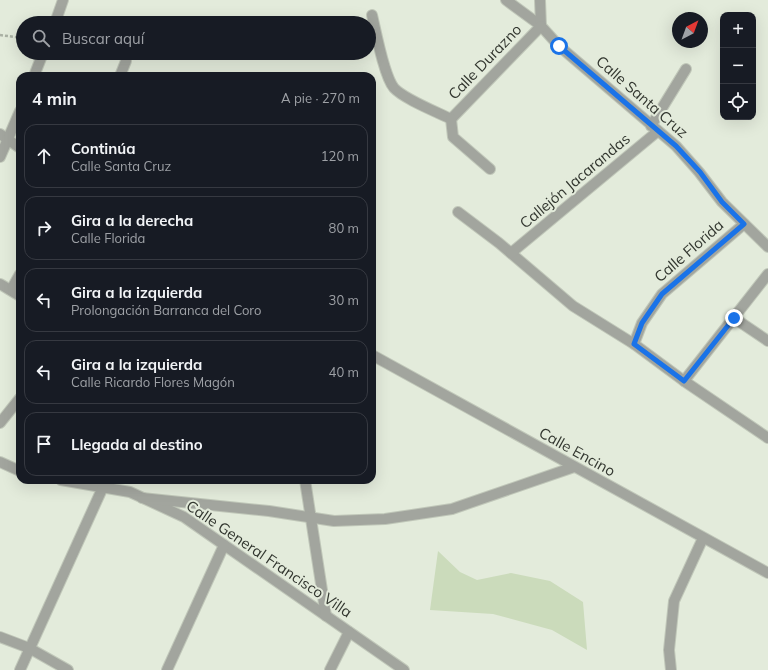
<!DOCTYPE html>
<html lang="es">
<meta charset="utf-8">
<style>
:root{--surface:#171b24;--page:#242831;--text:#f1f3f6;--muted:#9ea1a6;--line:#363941}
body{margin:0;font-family:Mulish,sans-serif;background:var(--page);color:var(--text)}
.controls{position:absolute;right:12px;top:12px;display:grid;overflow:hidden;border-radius:8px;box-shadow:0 4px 16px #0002}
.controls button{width:36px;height:36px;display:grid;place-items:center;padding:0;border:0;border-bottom:1px solid var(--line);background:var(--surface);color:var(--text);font:20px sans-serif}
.compass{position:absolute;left:672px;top:12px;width:36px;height:36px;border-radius:50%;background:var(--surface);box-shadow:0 4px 16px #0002;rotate:41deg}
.stop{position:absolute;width:12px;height:12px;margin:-9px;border:3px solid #1a73e8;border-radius:50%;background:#fff}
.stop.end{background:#1a73e8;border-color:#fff;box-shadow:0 1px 4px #0008}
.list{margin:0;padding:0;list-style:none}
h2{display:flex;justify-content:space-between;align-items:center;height:52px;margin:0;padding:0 16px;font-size:17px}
h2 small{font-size:13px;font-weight:400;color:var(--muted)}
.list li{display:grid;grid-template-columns:26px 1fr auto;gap:12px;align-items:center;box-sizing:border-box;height:64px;margin:0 8px 8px;padding:0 8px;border:1px solid var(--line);border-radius:12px}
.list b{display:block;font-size:15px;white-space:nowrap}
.list p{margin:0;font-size:13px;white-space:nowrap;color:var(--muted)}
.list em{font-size:13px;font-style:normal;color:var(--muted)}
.icon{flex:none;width:22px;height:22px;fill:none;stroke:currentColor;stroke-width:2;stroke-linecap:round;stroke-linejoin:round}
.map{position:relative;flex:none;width:768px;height:670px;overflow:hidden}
.search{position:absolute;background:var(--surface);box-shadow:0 4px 16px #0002;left:16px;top:16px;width:360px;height:44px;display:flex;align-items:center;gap:10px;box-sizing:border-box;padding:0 14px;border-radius:22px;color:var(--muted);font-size:15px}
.panel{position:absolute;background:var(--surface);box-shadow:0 4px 16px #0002;left:16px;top:72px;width:360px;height:412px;border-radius:12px}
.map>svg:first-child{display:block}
.green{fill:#cbdbbb}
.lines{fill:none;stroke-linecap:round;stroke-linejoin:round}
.minor-casing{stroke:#c0c7b9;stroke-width:12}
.path{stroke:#aab1a4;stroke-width:2.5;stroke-dasharray:3 2;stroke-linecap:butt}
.minor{stroke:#a2a59e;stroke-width:10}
.route{stroke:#1a73e8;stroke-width:5}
.labels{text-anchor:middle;stroke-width:4;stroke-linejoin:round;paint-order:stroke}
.street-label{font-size:15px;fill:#32362f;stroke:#e3ebdb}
</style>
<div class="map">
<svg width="768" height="670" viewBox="0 0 768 670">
<rect width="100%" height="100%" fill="#e3ebdb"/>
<polygon class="green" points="438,551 460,572 477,580 511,573 550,581 583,602 587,650 552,630 493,614 430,610"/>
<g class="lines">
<g class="minor-casing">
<g id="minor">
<polyline points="506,0 540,25"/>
<polyline points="540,0 541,26"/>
<path d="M372,15C376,32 384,76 394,88C404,99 437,112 451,119"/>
<polyline points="55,23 63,0"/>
<polyline points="541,26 559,46 676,146 699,172 722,202 768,247"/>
<polyline points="34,76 43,53"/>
<polyline points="120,76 126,61"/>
<polyline points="451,119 541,26"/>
<polyline points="451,119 453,137 490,169"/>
<polyline points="651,126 686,69"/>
<polyline points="0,134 20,148"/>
<polyline points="0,157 20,111"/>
<polyline points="458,212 499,243 573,306 634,344 684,381 768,438"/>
<polyline points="511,253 658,131"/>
<polyline points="0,284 20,296"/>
<polyline points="11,290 20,274"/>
<polyline points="734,318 768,341"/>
<polyline points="634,344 642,323 662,294 744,224"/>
<polyline points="372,355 768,573"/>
<polyline points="684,381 768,274"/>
<polyline points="0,423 20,398"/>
<polyline points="0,462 20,471"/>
<polyline points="61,480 130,492 184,517 404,670"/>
<polyline points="305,480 326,616"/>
<polyline points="142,498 269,511 334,521 385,519 452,509 574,467"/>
<polyline points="0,637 29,648 68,670"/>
<polyline points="20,670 103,487"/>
<polyline points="167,670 224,545"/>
<polyline points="330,670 349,632"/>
<polyline points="671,670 669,650 674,601 703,538"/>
</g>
</g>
<polyline class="path" points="0,35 23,38"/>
<use href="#minor" class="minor"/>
</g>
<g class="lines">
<polyline class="route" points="559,46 676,146 700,172 722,202 744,224 662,294 642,323 634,344 684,381 734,318"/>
</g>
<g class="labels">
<g class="street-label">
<text transform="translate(485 62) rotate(-46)" y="5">Calle Durazno</text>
<text transform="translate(642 97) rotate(41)" y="5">Calle Santa Cruz</text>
<text transform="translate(575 181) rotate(-40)" y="5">Callejón Jacarandas</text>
<text transform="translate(689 251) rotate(-41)" y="5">Calle Florida</text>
<text transform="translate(577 452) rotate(29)" y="5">Calle Encino</text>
<text transform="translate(269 559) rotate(34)" y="5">Calle General Francisco Villa</text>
</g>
</g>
</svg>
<div class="controls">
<button>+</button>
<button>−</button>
<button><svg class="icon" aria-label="locate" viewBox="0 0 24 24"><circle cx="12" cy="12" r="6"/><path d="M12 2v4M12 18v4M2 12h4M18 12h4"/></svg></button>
</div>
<svg class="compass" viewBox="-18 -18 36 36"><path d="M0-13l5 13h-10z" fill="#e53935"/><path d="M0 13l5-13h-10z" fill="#9ea1a6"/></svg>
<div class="stop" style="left:559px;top:46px"></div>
<div class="stop end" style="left:734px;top:318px"></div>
<div class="search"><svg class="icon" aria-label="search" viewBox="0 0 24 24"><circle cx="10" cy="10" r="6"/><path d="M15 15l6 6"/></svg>Buscar aquí</div>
<section class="panel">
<h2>4 min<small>A pie · 270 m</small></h2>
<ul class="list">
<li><svg class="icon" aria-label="ahead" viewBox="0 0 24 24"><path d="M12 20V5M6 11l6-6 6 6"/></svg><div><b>Continúa</b><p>Calle Santa Cruz</p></div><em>120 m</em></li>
<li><svg class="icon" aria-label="right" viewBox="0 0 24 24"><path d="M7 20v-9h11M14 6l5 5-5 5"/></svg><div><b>Gira a la derecha</b><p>Calle Florida</p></div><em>80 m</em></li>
<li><svg class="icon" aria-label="left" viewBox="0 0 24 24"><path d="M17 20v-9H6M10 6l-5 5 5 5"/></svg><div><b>Gira a la izquierda</b><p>Prolongación Barranca del Coro</p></div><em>30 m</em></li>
<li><svg class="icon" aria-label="left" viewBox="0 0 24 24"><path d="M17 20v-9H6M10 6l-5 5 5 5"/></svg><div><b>Gira a la izquierda</b><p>Calle Ricardo Flores Magón</p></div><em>40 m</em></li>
<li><svg class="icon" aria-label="arrive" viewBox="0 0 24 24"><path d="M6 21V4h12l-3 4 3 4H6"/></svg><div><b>Llegada al destino</b></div></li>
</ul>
</section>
</div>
